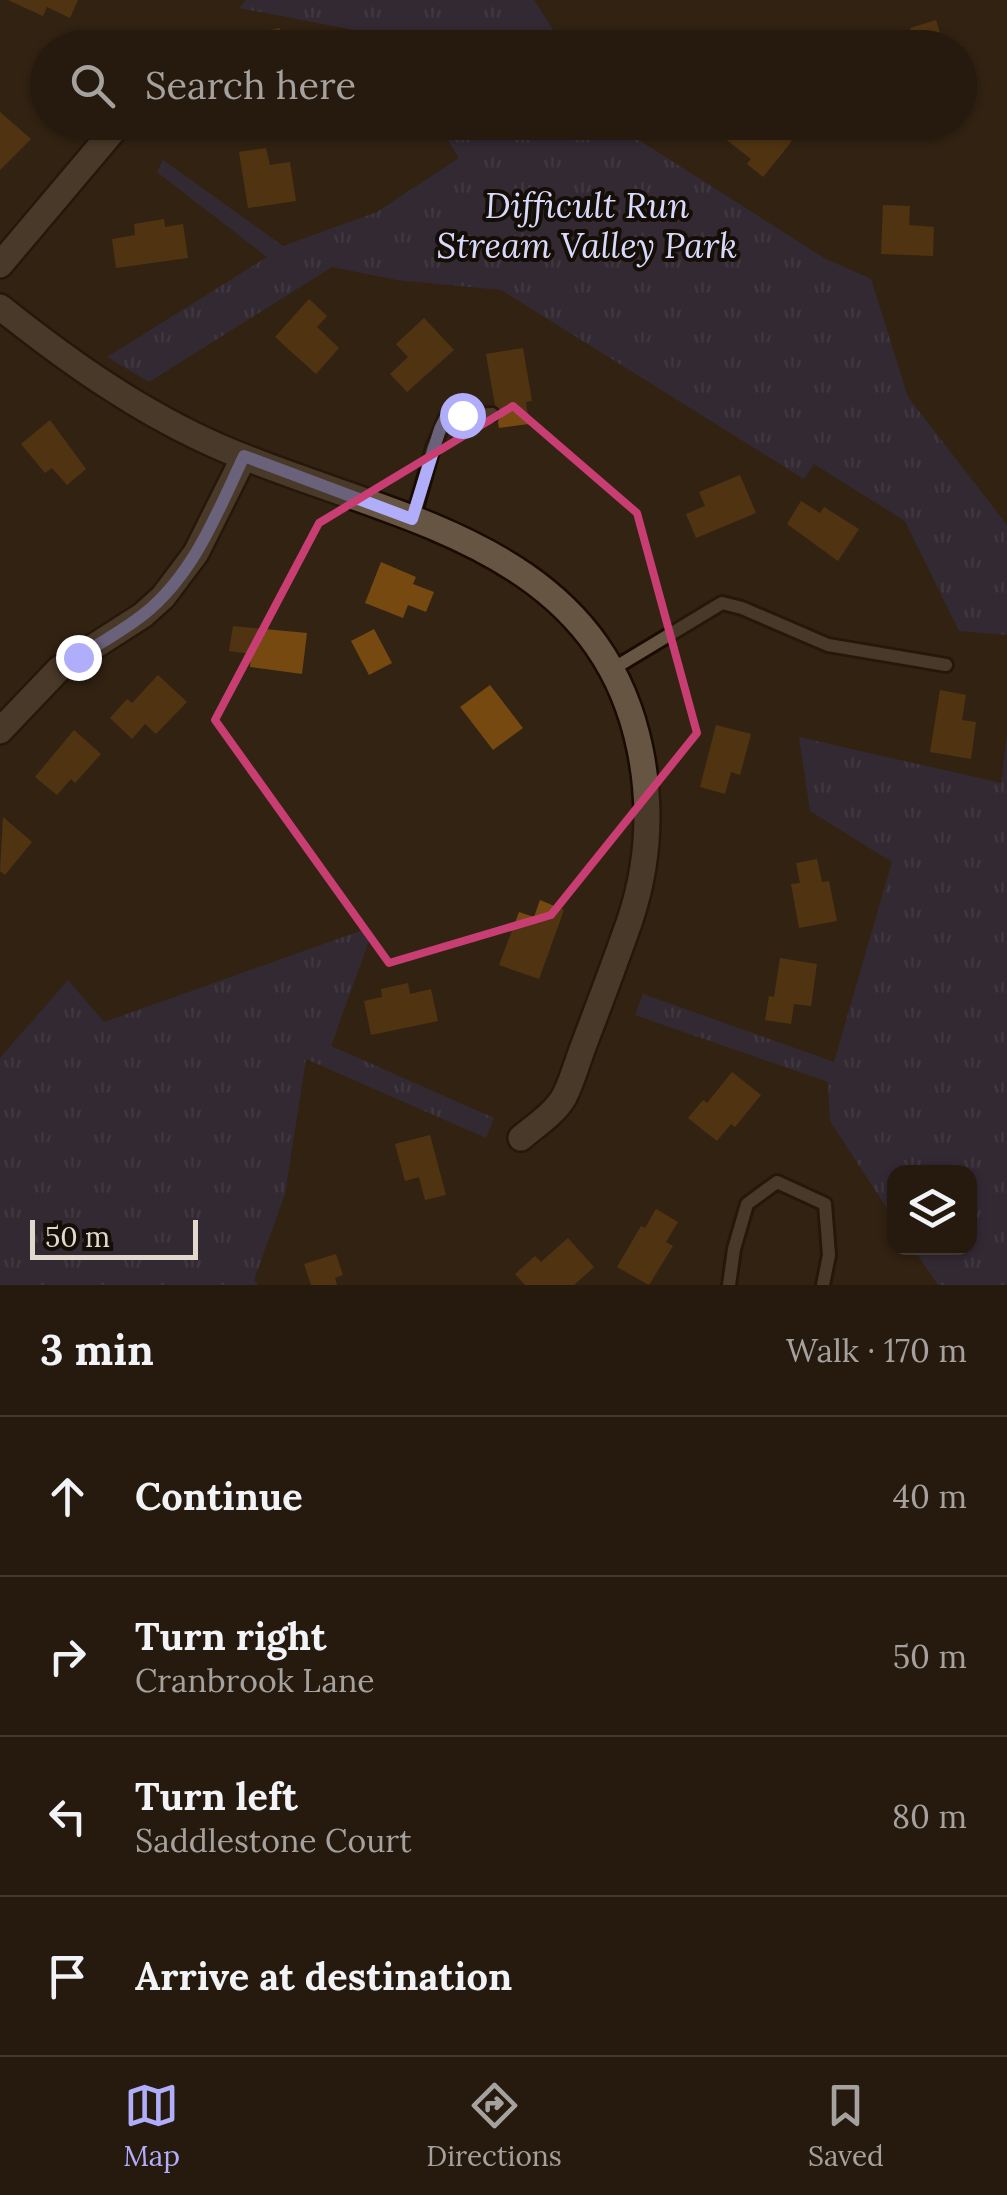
<!DOCTYPE html>
<meta charset="utf-8">
<style>
:root{--surface:#261a0e;--page:#2e2317;--text:#f1f3f6;--muted:#a4a19e;--line:#42382e;--accent:#b0aefa}
body{margin:0;font-family:Lora,serif;background:var(--page);color:var(--text)}
.controls{position:absolute;right:30px;bottom:30px;display:grid;overflow:hidden;border-radius:20px;box-shadow:0 2px 8px #0004}
.controls button{width:90px;height:90px;display:grid;place-items:center;padding:0;border:0;border-bottom:2px solid var(--line);background:var(--surface);color:var(--text);font:50px sans-serif}
.scale{position:absolute;left:30px;bottom:25px;width:168px;box-sizing:border-box;padding-left:10px;border:5px solid #e2d8ce;border-top:0;font-size:28px;line-height:35px;white-space:nowrap;color:#e2d8ce;-webkit-text-stroke:8px #140e07;paint-order:stroke}
.stop{position:absolute;width:30px;height:30px;margin:-22px;border:8px solid #b0aefa;border-radius:50%;background:#fff}
.stop.end{background:#b0aefa;border-color:#fff;box-shadow:0 2px 10px #0008}
.list{margin:0;padding:0;list-style:none}
h2{display:flex;justify-content:space-between;align-items:center;height:130px;margin:0;padding:0 40px;font-size:42px}
h2 small{font-size:32px;font-weight:400;color:var(--muted)}
.list li{display:grid;grid-template-columns:65px 1fr auto;gap:30px;align-items:center;box-sizing:border-box;height:160px;padding:0 40px;border-top:2px solid var(--line)}
.list b{display:block;font-size:38px;white-space:nowrap}
.list p{margin:0;font-size:32px;white-space:nowrap;color:var(--muted)}
.list em{font-size:32px;font-style:normal;color:var(--muted)}
.icon{flex:none;width:55px;height:55px;fill:none;stroke:currentColor;stroke-width:2;stroke-linecap:round;stroke-linejoin:round}
.map{position:relative;flex:none;width:1007px;height:1285px;overflow:hidden}
.search{position:absolute;background:var(--surface);box-shadow:0 2px 8px #0004;left:30px;right:30px;top:30px;height:110px;display:flex;align-items:center;gap:25px;box-sizing:border-box;padding:0 35px;border-radius:55px;color:var(--muted);font-size:38px}
.sheet{height:770px;background:var(--surface)}
nav{display:flex;justify-content:space-around;align-items:center;box-sizing:border-box;height:140px;border-top:2px solid var(--line);background:var(--surface);font-size:28px;color:var(--muted)}
nav a{display:grid;justify-items:center;gap:5px}
nav .on{color:var(--accent)}
.map>svg:first-child{display:block}
.park{fill:url(#park-tufts)}
.building{fill:#754910}
.lines{fill:none;stroke-linecap:round;stroke-linejoin:round}
.lane-casing{stroke:#190b01;stroke-width:18}
.street-casing{stroke:#190b01;stroke-width:30}
.lane{stroke:#665543;stroke-width:12}
.street{stroke:#665543;stroke-width:25}
.route{stroke:#b0aefa;stroke-width:12}
.marked{fill:none;stroke:#c83e72;stroke-width:8;stroke-linejoin:round}
.labels{text-anchor:middle;stroke-width:8;stroke-linejoin:round;paint-order:stroke}
.park-label{font-size:35px;font-style:italic;fill:#d9d9fc;stroke:#140e07}
</style>
<div class="map">
<svg width="1007" height="1285" viewBox="0 0 1007 1285">
<defs>
<pattern id="park-tufts" width="24" height="20" patternUnits="userSpaceOnUse" patternTransform="scale(2.5)"><rect width="24" height="20" fill="#35325c"/><path d="M3 7l-1-3M5 7V3M7 7l1-3M15 17l-1-3M17 17v-4M19 17l1-3" fill="none" stroke="#524f72"/></pattern>
</defs>
<rect width="100%" height="100%" fill="#322313"/>
<g class="park">
<polygon points="246,0 534,0 564,47 388,47 380,35 239,8"/>
<polygon points="437,123 612,123 824,258 871,279 908,397 1007,525 1007,635 959,631 905,521 814,464 804,479 501,290 397,280 332,267 149,382 107,357 267,257 157,172 163,160 283,246 377,212 459,158"/>
<polygon points="1007,735 1007,1285 938,1285 913,1248 970,1248 970,1172 894,1172 894,1219 830,1121 828,1082 635,1015 643,994 834,1062 892,862 810,811 799,737 1001,783"/>
<polygon points="360,931 371,935 331,1046 494,1118 486,1138 306,1059 285,1194 254,1280 258,1285 0,1285 0,1058 68,980 104,1022"/>
</g>
<g class="building">
<polygon points="8,0 78,0 70,18 47,7 43,16"/>
<polygon points="936,20 945,48 916,48 910,28"/>
<polygon points="280,28 283,48 221,48 219,39"/>
<polygon points="960,44 970,74 960,77"/>
<polygon points="0,112 31,139 0,170"/>
<polygon points="714,122 755,122 767,132 772,126 792,141 763,177 747,164 751,159 710,127"/>
<polygon points="266,148 270,165 290,162 296,201 248,208 239,152"/>
<polygon points="883,205 910,206 909,225 934,227 933,256 881,254"/>
<polygon points="164,219 165,227 183,224 188,258 116,268 112,239 135,235 134,224"/>
<polygon points="309,299 327,316 317,327 339,348 316,374 275,337"/>
<polygon points="424,318 454,350 407,392 390,374 408,357 396,344"/>
<polygon points="523,348 532,401 526,402 529,424 499,428 486,354"/>
<polygon points="50,420 86,469 67,485 52,468 45,473 21,444"/>
<polygon points="740,475 756,513 696,538 686,514 705,506 699,492"/>
<polygon points="801,501 820,513 824,507 859,529 838,561 787,524"/>
<polygon points="381,562 416,577 413,584 434,592 426,612 408,605 403,618 365,603"/>
<polygon points="233,626 307,633 302,674 250,667 251,654 229,651"/>
<polygon points="374,629 392,663 369,675 351,641"/>
<polygon points="158,675 187,702 156,734 145,724 132,739 110,718 127,699 132,703"/>
<polygon points="490,685 523,728 493,750 460,707"/>
<polygon points="940,690 966,695 962,720 976,722 971,759 930,752"/>
<polygon points="716,725 751,734 740,775 731,772 725,794 700,787"/>
<polygon points="74,730 101,754 75,783 71,779 57,795 35,777"/>
<polygon points="3,817 32,842 5,875 0,871"/>
<polygon points="817,859 822,882 829,881 837,921 799,928 791,884 800,883 796,863"/>
<polygon points="540,900 564,910 539,979 499,965 519,912 534,917"/>
<polygon points="780,958 817,964 811,1006 794,1004 791,1024 765,1020 769,996 774,997"/>
<polygon points="408,983 410,994 431,989 438,1021 371,1035 364,1001 382,997 381,989"/>
<polygon points="732,1072 761,1095 735,1127 731,1124 717,1141 688,1118 703,1100 707,1103"/>
<polygon points="430,1135 446,1195 425,1200 419,1177 405,1181 395,1144"/>
<polygon points="656,1209 678,1222 666,1242 673,1246 649,1285 617,1267 641,1226 645,1228"/>
<polygon points="568,1238 594,1267 574,1285 525,1285 515,1274 535,1256 541,1262"/>
<polygon points="336,1254 343,1275 335,1278 337,1285 311,1285 304,1264"/>
</g>
<g class="lines">
<g class="lane-casing">
<g id="lane">
<polyline points="413,519 433,448 446,417 492,414"/>
<polyline points="611,670 722,603 742,608 828,645 946,665"/>
<polyline points="729,1285 734,1249 747,1204 777,1182 825,1204 829,1255 823,1285"/>
</g>
</g>
<g class="street-casing">
<g id="street">
<polyline points="0,265 113,131"/>
<path d="M0,307C69,362 141,413 222,448C386,519 597,540 640,749C652,808 649,863 630,920C615,963 599,1005 583,1047C577,1063 572,1082 564,1097C555,1113 535,1126 521,1138"/>
<polyline points="0,731 59,669 143,615 163,597 196,553 244,457"/>
</g>
</g>
<use href="#lane" class="lane"/>
<use href="#street" class="street"/>
</g>
<g class="lines">
<path class="route" d="M78,657C100,643 124,630 144,614C194,574 217,513 244,456L412,519L440,429L446,417L462,415"/>
</g>
<path d="M0 0H1007V1285H0ZM513,406L637,513L697,733L551,915L389,963L215,720L319,523Z" fill="#322313" fill-opacity=".55" fill-rule="evenodd"/>
<path class="marked" d="M513,406L637,513L697,733L551,915L389,963L215,720L319,523Z"/>
<g class="labels">
<g class="park-label">
<text x="587" y="218">Difficult Run<tspan x="587" dy="40">Stream Valley Park</tspan></text>
</g>
</g>
</svg>
<div class="controls">
<button><svg class="icon" aria-label="layers" viewBox="0 0 24 24"><path d="M12 4l9 5-9 5-9-5zM3 14l9 5 9-5"/></svg></button>
</div>
<div class="scale">50 m</div>
<div class="stop" style="left:462px;top:415px"></div>
<div class="stop end" style="left:78px;top:657px"></div>
<div class="search"><svg class="icon" aria-label="search" viewBox="0 0 24 24"><circle cx="10" cy="10" r="6"/><path d="M15 15l6 6"/></svg>Search here</div>
</div>
<section class="sheet">
<h2>3 min<small>Walk · 170 m</small></h2>
<ul class="list">
<li><svg class="icon" aria-label="ahead" viewBox="0 0 24 24"><path d="M12 20V5M6 11l6-6 6 6"/></svg><div><b>Continue</b></div><em>40 m</em></li>
<li><svg class="icon" aria-label="right" viewBox="0 0 24 24"><path d="M7 20v-9h11M14 6l5 5-5 5"/></svg><div><b>Turn right</b><p>Cranbrook Lane</p></div><em>50 m</em></li>
<li><svg class="icon" aria-label="left" viewBox="0 0 24 24"><path d="M17 20v-9H6M10 6l-5 5 5 5"/></svg><div><b>Turn left</b><p>Saddlestone Court</p></div><em>80 m</em></li>
<li><svg class="icon" aria-label="arrive" viewBox="0 0 24 24"><path d="M6 21V4h12l-3 4 3 4H6"/></svg><div><b>Arrive at destination</b></div></li>
</ul>
</section>
<nav>
<a class="on"><svg class="icon" aria-label="map" viewBox="0 0 24 24"><path d="M3 6l6-2 6 2 6-2v14l-6 2-6-2-6 2zM9 4v14M15 6v14"/></svg>Map</a>
<a><svg class="icon" aria-label="directions" viewBox="0 0 24 24"><path d="M12 3l9 9-9 9-9-9zM9 14v-3h6M13 9l2 2-2 2"/></svg>Directions</a>
<a><svg class="icon" aria-label="saved" viewBox="0 0 24 24"><path d="M7 4h10v16l-5-4-5 4z"/></svg>Saved</a>
</nav>
